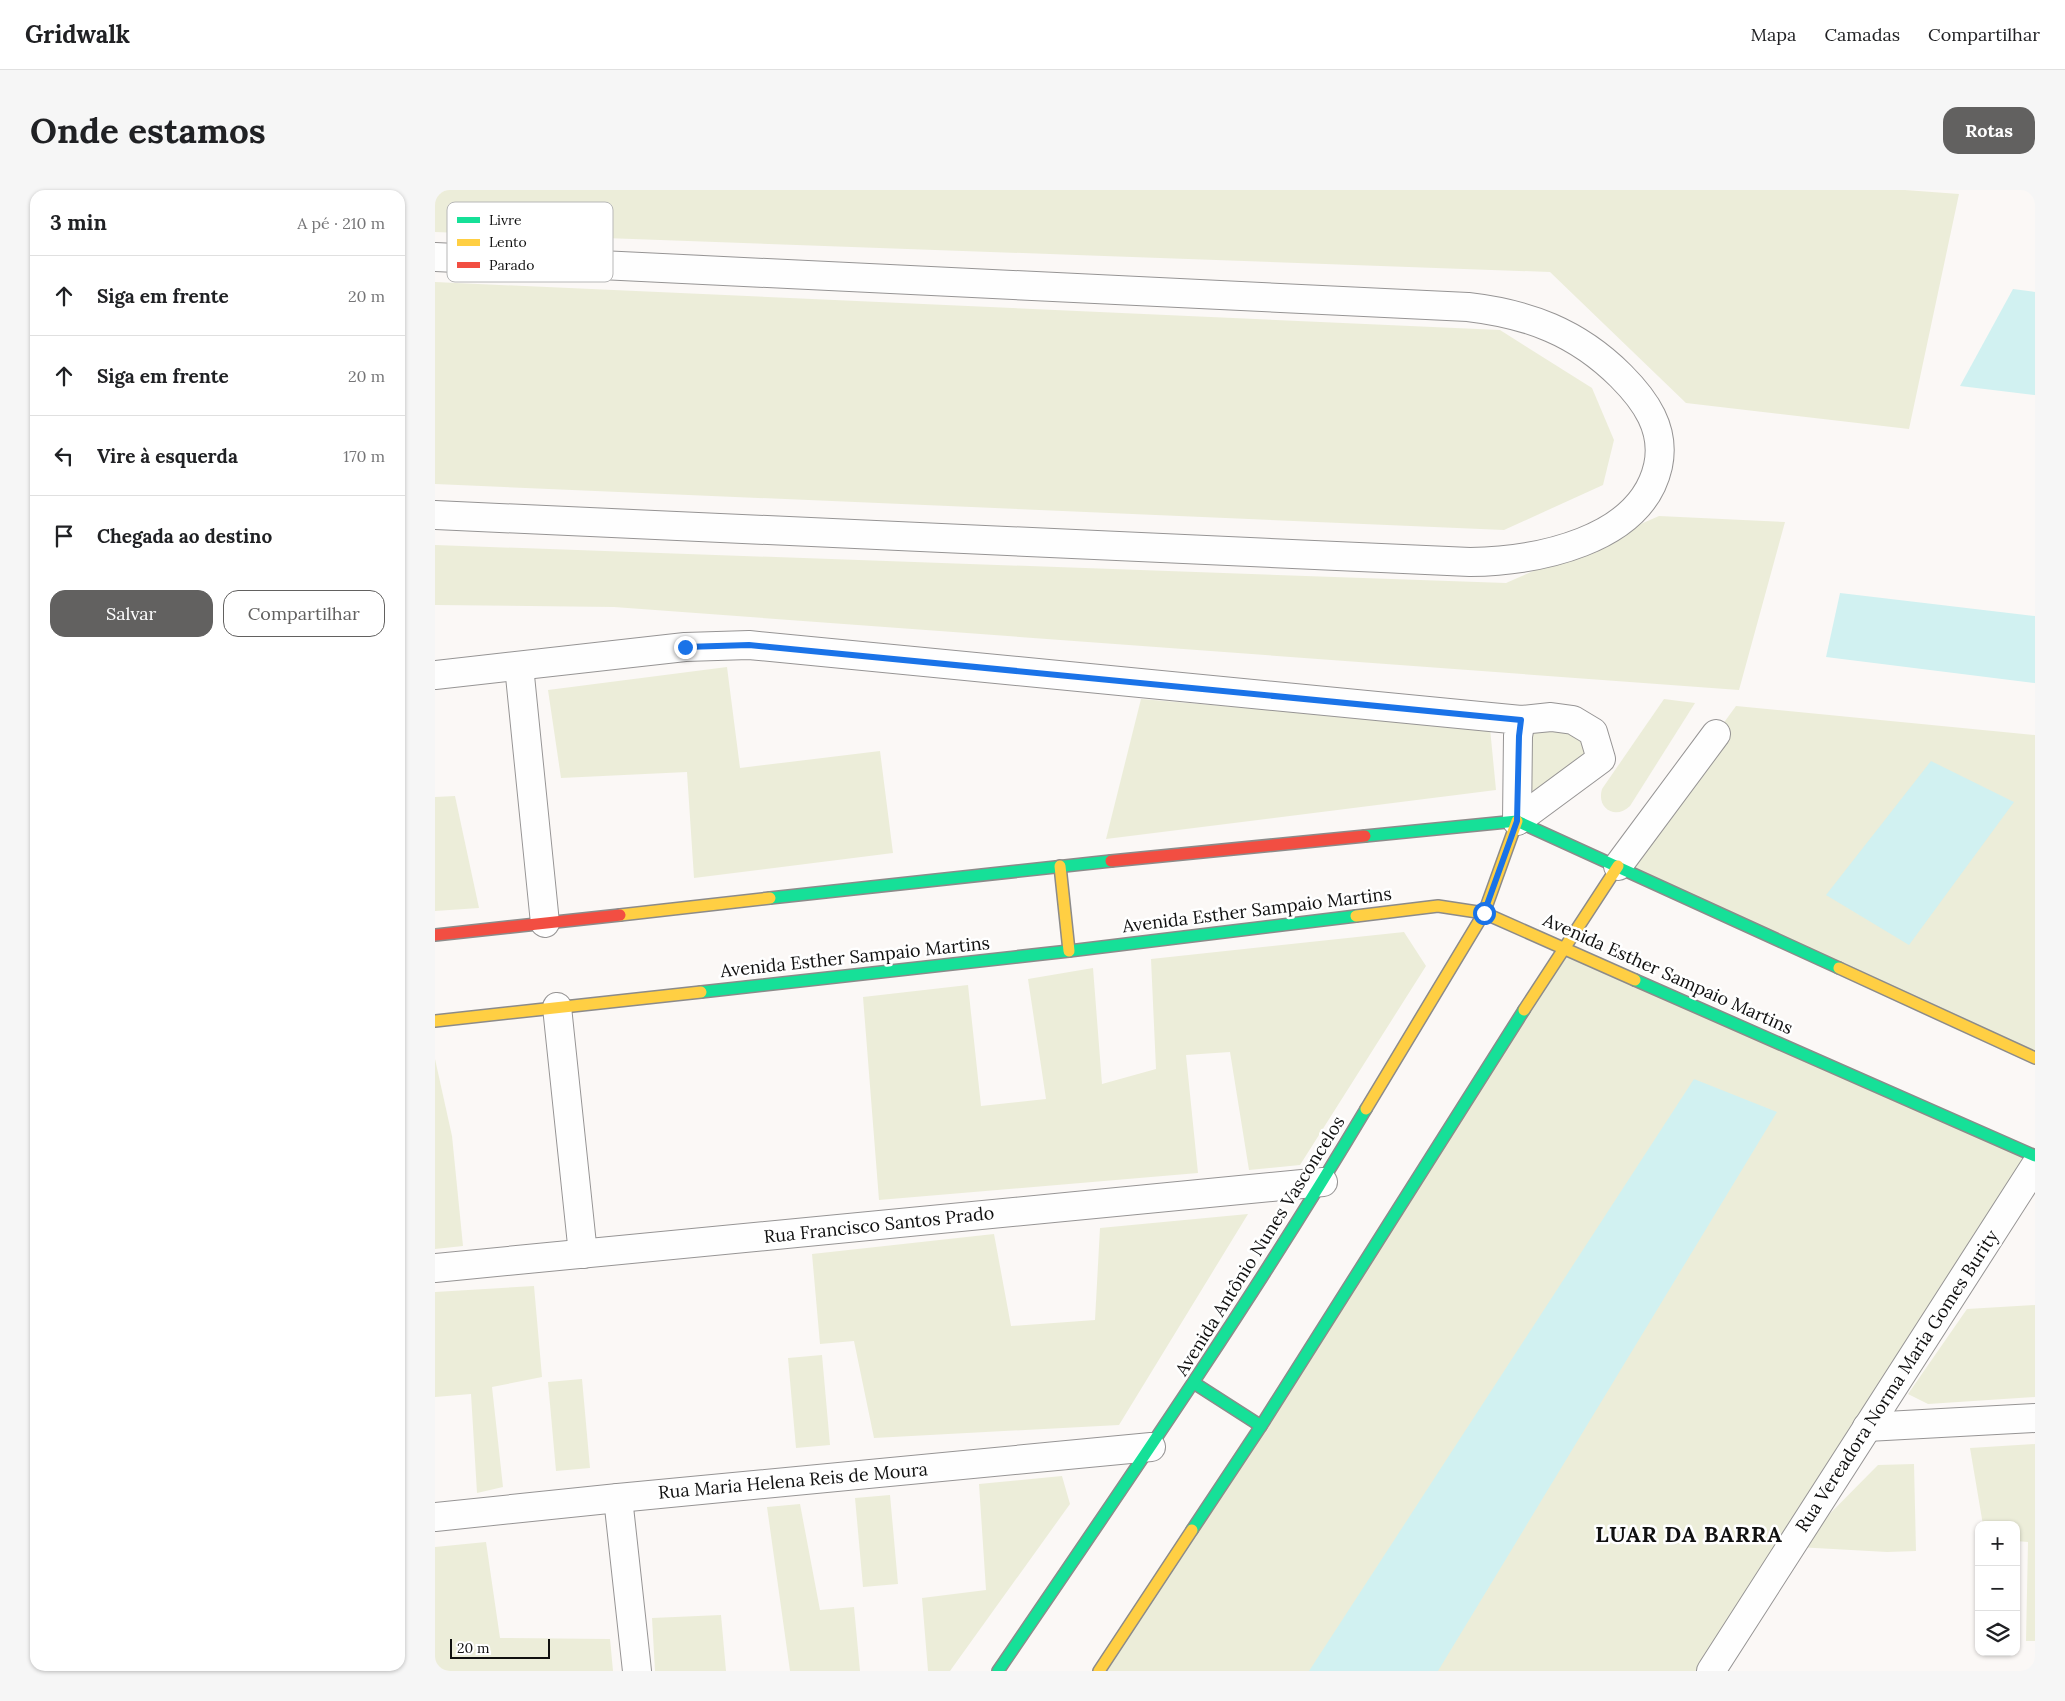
<!DOCTYPE html>
<html lang="pt">
<meta charset="utf-8">
<style>
:root{--surface:#fff;--page:#f6f6f6;--text:#202124;--muted:#757577;--line:#e0e0e0;--accent:#626160}
body{margin:0;font-family:Lora,serif;background:var(--page);color:var(--text)}
.controls{position:absolute;right:15px;bottom:15px;display:grid;overflow:hidden;border-radius:10px;box-shadow:0 1px 4px #0004}
.controls button{width:45px;height:45px;display:grid;place-items:center;padding:0;border:0;border-bottom:1px solid var(--line);background:var(--surface);color:var(--text);font:25px sans-serif}
.scale{position:absolute;left:15px;bottom:12px;width:100px;box-sizing:border-box;padding-left:5px;border:2px solid #101010;border-top:0;font-size:14px;line-height:18px;white-space:nowrap;color:#101010;-webkit-text-stroke:4px #fff;paint-order:stroke}
.stop{position:absolute;width:15px;height:15px;margin:-11px;border:4px solid #1a73e8;border-radius:50%;background:#fff}
.stop.end{background:#1a73e8;border-color:#fff;box-shadow:0 1px 5px #0008}
.list{margin:0;padding:0;list-style:none}
h2{display:flex;justify-content:space-between;align-items:center;height:65px;margin:0;padding:0 20px;font-size:21px}
h2 small{font-size:16px;font-weight:400;color:var(--muted)}
.list li{display:grid;grid-template-columns:32px 1fr auto;gap:15px;align-items:center;box-sizing:border-box;height:80px;padding:0 20px;border-top:1px solid var(--line)}
.list b{display:block;font-size:19px;white-space:nowrap}
.list em{font-size:16px;font-style:normal;color:var(--muted)}
.actions{display:flex;gap:10px;padding:15px 20px}
.actions a{flex:1;padding:11px 0;border:1px solid var(--accent);border-radius:15px;text-align:center;font-size:18px;color:var(--accent)}
.actions .main{background:var(--accent);color:#fff}
.icon{flex:none;width:28px;height:28px;fill:none;stroke:currentColor;stroke-width:2;stroke-linecap:round;stroke-linejoin:round}
.map{position:relative;flex:none;width:1600px;height:1481px;overflow:hidden;border-radius:15px}
header{display:flex;align-items:center;gap:30px;box-sizing:border-box;height:70px;padding:0 25px;background:var(--surface);border-bottom:1px solid var(--line)}
header strong{font-size:24px}
nav{display:flex;gap:28px;margin-inline-start:auto;font-size:18px}
.intro{display:flex;align-items:center;justify-content:space-between;box-sizing:border-box;height:120px;padding:0 30px}
h1{margin:0;font-size:35px}
.button{padding:12px 22px;border-radius:15px;background:var(--accent);color:#fff;font-size:18px;font-weight:700}
main{display:flex;gap:30px;padding:0 30px}
aside{flex:1;background:var(--surface);border-radius:15px;box-shadow:0 1px 4px #0004}
.map>svg:first-child{display:block}
.green{fill:#ecedd9}
.water{fill:#d1f1f1}
.lines{fill:none;stroke-linecap:round;stroke-linejoin:round}
.street-casing{stroke:#969494;stroke-width:30}
.fast-casing{stroke:#8c8b8a;stroke-width:14}
.slow-casing{stroke:#8c8b8a;stroke-width:14}
.jam-casing{stroke:#8c8b8a;stroke-width:14}
.street{stroke:#fefefe;stroke-width:28}
.fast{stroke:#16e098;stroke-width:11}
.slow{stroke:#ffcf43;stroke-width:11}
.jam{stroke:#f24e42;stroke-width:11}
.route{stroke:#1a73e8;stroke-width:6}
.labels{text-anchor:middle;stroke-width:5;stroke-linejoin:round;paint-order:stroke}
.street-label{font-size:18px;fill:#101010;stroke:#fff}
.district-label{font-size:22px;font-weight:bold;letter-spacing:1px;fill:#101010;stroke:#fff}
.key{fill:#fff;stroke:#b7b7b7;stroke-width:1}
.key-label{font-size:14px;fill:#101010}
</style>
<header>
<strong>Gridwalk</strong>
<nav><a>Mapa</a><a>Camadas</a><a>Compartilhar</a></nav>
</header>
<div class="intro"><h1>Onde estamos</h1><a class="button">Rotas</a></div>
<main>
<aside>
<h2>3 min<small>A pé · 210 m</small></h2>
<ul class="list">
<li><svg class="icon" aria-label="ahead" viewBox="0 0 24 24"><path d="M12 20V5M6 11l6-6 6 6"/></svg><div><b>Siga em frente</b></div><em>20 m</em></li>
<li><svg class="icon" aria-label="ahead" viewBox="0 0 24 24"><path d="M12 20V5M6 11l6-6 6 6"/></svg><div><b>Siga em frente</b></div><em>20 m</em></li>
<li><svg class="icon" aria-label="left" viewBox="0 0 24 24"><path d="M17 20v-9H6M10 6l-5 5 5 5"/></svg><div><b>Vire à esquerda</b></div><em>170 m</em></li>
<li><svg class="icon" aria-label="arrive" viewBox="0 0 24 24"><path d="M6 21V4h12l-3 4 3 4H6"/></svg><div><b>Chegada ao destino</b></div></li>
</ul>
<div class="actions"><a class="main">Salvar</a><a>Compartilhar</a></div>
</aside>
<div class="map">
<svg width="1600" height="1481" viewBox="0 0 1600 1481">
<rect width="100%" height="100%" fill="#fbf8f6"/>
<g class="green">
<polygon points="0,0 1470,0 1524,4 1474,239 1251,213 1115,82 0,42"/>
<polygon points="0,92 1065,140 1157,198 1179,250 1168,295 1069,340 0,294"/>
<polygon points="1224,326 1350,332 1304,500 179,417 0,415 0,355 1071,393"/>
<polygon points="292,477 305,578 445,561 458,663 259,688 252,582 126,588 113,500"/>
<polygon points="706,509 1055,538 1061,600 671,649"/>
<path d="M1229,509L1260,513L1195,616C1181,630 1161,619 1167,599Z"/>
<polygon points="1301,516 1600,545 1600,868 1184,676"/>
<polygon points="1138,530 1166,569 1082,631 1083,546"/>
<polygon points="20,606 44,718 0,721 0,607"/>
<polygon points="969,742 991,776 865,975 814,980 795,862 751,865 763,983 444,1010 428,807 533,795 546,916 611,909 593,789 658,778 667,894 721,879 716,769"/>
<polygon points="1129,757 1600,966 1276,1481 658,1481"/>
<polygon points="0,869 17,946 28,1056 0,1059"/>
<polygon points="813,1024 684,1235 439,1248 419,1151 385,1154 377,1064 559,1044 576,1136 660,1130 665,1038"/>
<polygon points="99,1096 107,1187 57,1197 68,1297 42,1303 36,1204 0,1207 0,1102"/>
<polygon points="1600,1115 1600,1207 1493,1214 1473,1204 1532,1119"/>
<polygon points="387,1165 395,1255 361,1258 353,1168"/>
<polygon points="147,1189 155,1278 121,1281 113,1192"/>
<polygon points="1600,1254 1600,1451 1591,1451 1593,1352 1581,1351 1581,1335 1548,1335 1535,1258"/>
<polygon points="1479,1274 1481,1361 1452,1362 1362,1357 1443,1275"/>
<polygon points="627,1286 635,1314 515,1481 493,1481 487,1408 551,1400 544,1294"/>
<polygon points="455,1305 463,1394 428,1397 420,1308"/>
<polygon points="365,1314 385,1420 419,1417 425,1481 355,1481 332,1317"/>
<polygon points="51,1352 65,1448 175,1449 178,1481 0,1481 0,1357"/>
<polygon points="286,1425 291,1481 220,1481 217,1428"/>
</g>
<g class="water">
<polygon points="1578,99 1600,102 1600,205 1525,196"/>
<polygon points="1405,403 1600,426 1600,493 1391,467"/>
<polygon points="1496,571 1579,612 1474,755 1391,705"/>
<polygon points="1259,889 1342,922 1003,1481 874,1481"/>
</g>
<g class="lines">
<g class="street-casing">
<g id="street">
<path d="M0,67L1033,117C1093,124 1142,142 1186,186C1210,210 1231,239 1223,276C1206,352 1100,371 1035,372L0,325"/>
<polyline points="84,476 110,733"/>
<polyline points="0,485 250,457 314,455 1086,530 1083,546 1082,631"/>
<polyline points="1082,631 1166,569 1158,542 1138,530 1116,527 1086,530"/>
<polyline points="1183,676 1281,544"/>
<polyline points="122,817 148,1064"/>
<polyline points="0,1078 888,992"/>
<polyline points="1432,1237 1600,1228"/>
<polyline points="183,1308 202,1481"/>
<polyline points="0,1327 183,1308 716,1257"/>
<polyline points="1276,1481 1600,976"/>
</g>
</g>
<g class="fast-casing">
<g id="fast">
<polyline points="930,646 1082,631 1404,778"/>
<polyline points="335,708 676,671"/>
<polyline points="1200,790 1600,966"/>
<polyline points="266,802 634,761 921,726"/>
<polyline points="759,1193 826,1236"/>
<polyline points="757,1340 826,1236 1089,820"/>
<path d="M563,1481C689,1296 816,1112 931,919"/>
</g>
</g>
<g class="slow-casing">
<g id="slow">
<polyline points="625,676 634,761"/>
<polyline points="185,725 335,708"/>
<polyline points="921,726 1003,716 1049,723 1200,790"/>
<polyline points="1404,778 1600,868"/>
<polyline points="1089,820 1183,676"/>
<polyline points="0,831 266,802"/>
<polyline points="931,919 1049,723 1082,631"/>
<polyline points="664,1481 757,1340"/>
</g>
</g>
<g class="jam-casing">
<g id="jam">
<polyline points="676,671 930,646"/>
<polyline points="0,745 185,725"/>
</g>
</g>
<use href="#street" class="street"/>
<use href="#fast" class="fast"/>
<use href="#slow" class="slow"/>
<use href="#jam" class="jam"/>
</g>
<g class="lines">
<polyline class="route" points="250,457 314,455 1086,530 1084,546 1082,631 1049,723"/>
</g>
<g class="labels">
<g class="street-label">
<text transform="translate(822 720) rotate(-7)" y="6">Avenida Esther Sampaio Martins</text>
<text transform="translate(420 767) rotate(-6)" y="6">Avenida Esther Sampaio Martins</text>
<text transform="translate(1233 784) rotate(24)" y="6">Avenida Esther Sampaio Martins</text>
<text transform="translate(444 1035) rotate(-6)" y="6">Rua Francisco Santos Prado</text>
<text transform="translate(825 1056) rotate(-58)" y="6">Avenida Antônio Nunes Vasconcelos</text>
<text transform="translate(1462 1191) rotate(-57)" y="6">Rua Vereadora Norma Maria Gomes Burity</text>
<text transform="translate(358 1291) rotate(-5)" y="6">Rua Maria Helena Reis de Moura</text>
</g>
<g class="district-label">
<text x="1254" y="1352">LUAR DA BARRA</text>
</g>
</g>
<rect x="12" y="12" width="166" height="80" rx="8" class="key"/>
<rect x="22" y="27" width="23" height="6" fill="#16e098"/>
<rect x="22" y="49" width="23" height="7" fill="#ffcf43"/>
<rect x="22" y="72" width="23" height="6" fill="#f24e42"/>
<g class="key-label">
<text x="54" y="35">Livre</text>
<text x="54" y="57">Lento</text>
<text x="54" y="80">Parado</text>
</g>
</svg>
<div class="controls">
<button>+</button>
<button>−</button>
<button><svg class="icon" aria-label="layers" viewBox="0 0 24 24"><path d="M12 4l9 5-9 5-9-5zM3 14l9 5 9-5"/></svg></button>
</div>
<div class="scale">20 m</div>
<div class="stop" style="left:1049px;top:723px"></div>
<div class="stop end" style="left:250px;top:457px"></div>
</div>
</main>
